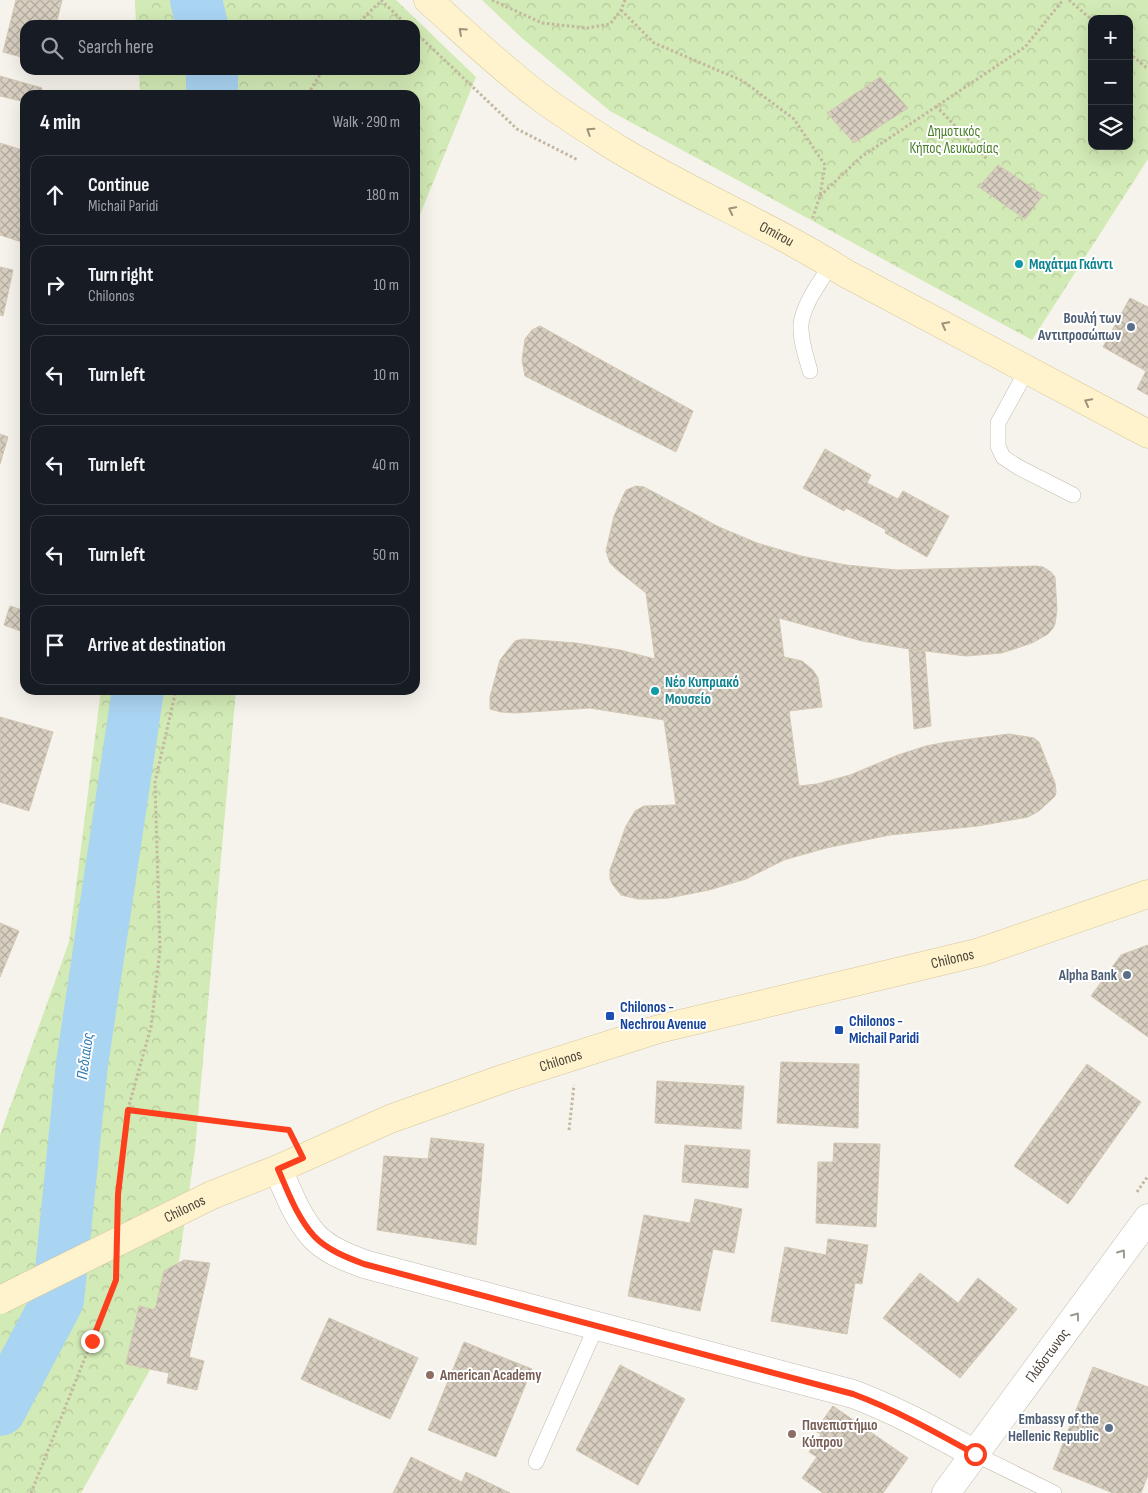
<!DOCTYPE html>
<meta charset="utf-8">
<style>
:root{--surface:#171b24;--page:#242831;--text:#f1f3f6;--muted:#9ea1a6;--line:#363941}
body{margin:0;font-family:"Sofia Sans Condensed",sans-serif;background:var(--page);color:var(--text)}
.controls{position:absolute;right:15px;top:15px;display:grid;overflow:hidden;border-radius:10px;box-shadow:0 5px 20px #0002}
.controls button{width:45px;height:45px;display:grid;place-items:center;padding:0;border:0;border-bottom:1px solid var(--line);background:var(--surface);color:var(--text);font:25px sans-serif}
.stop{position:absolute;width:15px;height:15px;margin:-11px;border:4px solid #fc3f1d;border-radius:50%;background:#fff}
.stop.end{background:#fc3f1d;border-color:#fff;box-shadow:0 1px 5px #0008}
.list{margin:0;padding:0;list-style:none}
h2{display:flex;justify-content:space-between;align-items:center;height:65px;margin:0;padding:0 20px;font-size:21px}
h2 small{font-size:16px;font-weight:400;color:var(--muted)}
.list li{display:grid;grid-template-columns:32px 1fr auto;gap:15px;align-items:center;box-sizing:border-box;height:80px;margin:0 10px 10px;padding:0 10px;border:1px solid var(--line);border-radius:15px}
.list b{display:block;font-size:19px;white-space:nowrap}
.list p{margin:0;font-size:16px;white-space:nowrap;color:var(--muted)}
.list em{font-size:16px;font-style:normal;color:var(--muted)}
.icon{flex:none;width:28px;height:28px;fill:none;stroke:currentColor;stroke-width:2;stroke-linecap:round;stroke-linejoin:round}
.map{position:relative;flex:none;width:1148px;height:1493px;overflow:hidden}
.search{position:absolute;background:var(--surface);box-shadow:0 5px 20px #0002;left:20px;top:20px;width:400px;height:55px;display:flex;align-items:center;gap:12px;box-sizing:border-box;padding:0 18px;border-radius:15px;color:var(--muted);font-size:19px}
.panel{position:absolute;background:var(--surface);box-shadow:0 5px 20px #0002;left:20px;top:90px;width:400px;height:605px;border-radius:15px}
.map>svg:first-child{display:block}
.park{fill:url(#park-crowns);fill-rule:evenodd}
.lines{fill:none;stroke-linecap:round;stroke-linejoin:round}
.river{stroke:#a9d4f2;stroke-width:52}
.building{fill:url(#building-cross-hatch);stroke:#d3c7b4}
.lane-casing{stroke:#c2bbae;stroke-width:16}
.street-casing{stroke:#c2bbae;stroke-width:29}
.secondary-casing{stroke:#d6c79b;stroke-width:29}
.path{stroke:#c4b79f;stroke-width:3;stroke-dasharray:2.5 2.5;stroke-linecap:butt}
.lane{stroke:#fff;stroke-width:15}
.street{stroke:#fff;stroke-width:28}
.secondary{stroke:#fff3cd;stroke-width:28}
.secondary-bridge-casing{stroke:#d6c79b;stroke-width:29;stroke-linecap:butt}
.secondary-bridge{stroke:#fff3cd;stroke-width:28}
.oneway{stroke:#9c937c}
.oneway2{stroke:#9c9892}
.route{stroke:#fc3f1d;stroke-width:6}
.culture-dot{fill:#0f9aa8;stroke:#fff;stroke-width:2}
.service-dot{fill:#5c6f8a;stroke:#fff;stroke-width:2}
.transit-dot{fill:#1a4fb4;stroke:#fff;stroke-width:2}
.education-dot{fill:#8d6e63;stroke:#fff;stroke-width:2}
.labels{text-anchor:middle;stroke-width:4;stroke-linejoin:round;paint-order:stroke}
.park-label{font-size:15px;fill:#4a7f2a;stroke:#fff}
.street-label{font-size:15px;fill:#4b4439;stroke:#fff}
.culture-label{font-size:15px;font-weight:bold;fill:#0d838f;stroke:#fff;text-anchor:start}
.service-label{font-size:15px;font-weight:bold;fill:#4e5e75;stroke:#fff;text-anchor:end}
.transit-label{font-size:15px;font-weight:bold;fill:#164399;stroke:#fff;text-anchor:start}
.education-label{font-size:15px;font-weight:bold;fill:#785e54;stroke:#fff;text-anchor:start}
.water-label{font-size:16px;font-style:italic;fill:#2e7ab2;stroke:#fff}
</style>
<div class="map">
<svg width="1148" height="1493" viewBox="0 0 1148 1493">
<defs>
<pattern id="park-crowns" width="20" height="18" patternUnits="userSpaceOnUse" patternTransform="scale(1.25)"><rect width="20" height="18" fill="#d2eab5"/><path d="M2 6a3 3 0 1 1 6 0M12 15a3 3 0 1 1 6 0" fill="none" stroke="#b6ca9c"/></pattern>
<pattern id="building-cross-hatch" width="8" height="8" patternUnits="userSpaceOnUse" patternTransform="scale(1.25)"><rect width="8" height="8" fill="#d8cfc1"/><path d="M0 0l8 8M0 8l8-8" fill="none" stroke="#b1aa9e"/></pattern>
</defs>
<rect width="100%" height="100%" fill="#f6f3ec"/>
<g class="park">
<polygon points="135,0 396,0 476,77 415,227 415,95 140,95 139,70 415,70 415,25 136,25"/>
<path d="M482,0H1148V159L1032,340L610,111L523,39ZM1092,19H1129V146H1092Z"/>
<polygon points="101,690 236,690 195,1150 168,1338 81,1493 0,1493 0,1135 69,942"/>
</g>
<g class="lines">
<g class="river">
<polyline points="196,0 202,25"/>
<polyline points="212,70 212,95"/>
<polyline points="0,1410 58,1300 82,1064 138,690"/>
</g>
</g>
<g class="building">
<polygon points="16,0 62,0 56,25 25,25 25,58 3,52"/>
<polygon points="0,76 42,88 40,95 25,95 25,102 0,96"/>
<polygon points="880,77 908,108 854,143 827,113"/>
<polygon points="0,143 25,151 25,243 0,235"/>
<polygon points="998,165 1043,195 1025,219 979,187"/>
<polygon points="0,267 13,270 3,316 0,315"/>
<polygon points="1130,298 1148,307 1148,395 1137,389 1146,371 1103,347"/>
<polygon points="540,326 693,411 676,452 525,376 522,360 525,339 532,330"/>
<polygon points="0,434 8,437 0,464"/>
<polygon points="825,449 871,475 867,483 898,499 903,491 949,516 927,557 885,533 886,530 846,508 844,511 803,488"/>
<polygon points="636,486 644,487 719,527 757,543 801,556 846,565 897,570 1036,566 1043,567 1051,572 1055,577 1057,610 1055,624 1053,628 1048,634 1032,643 1002,653 966,656 909,649 862,641 779,618 784,657 802,661 813,670 818,678 822,707 789,711 799,786 817,784 850,775 898,755 926,746 947,742 1009,734 1034,738 1039,742 1055,783 1056,792 1055,796 1039,811 1028,817 978,826 890,835 826,848 784,860 746,879 709,890 669,898 652,899 638,899 621,895 613,885 610,879 610,870 626,826 635,811 644,806 676,805 664,720 590,708 515,713 501,712 490,709 490,697 500,660 515,641 523,639 576,643 620,650 655,659 646,593 616,569 610,563 606,551 614,516 623,496 626,490"/>
<polygon points="10,606 25,611 25,626 23,632 4,625"/>
<polygon points="909,649 925,652 931,726 914,729"/>
<polygon points="0,717 53,732 29,811 0,802"/>
<polygon points="0,923 19,931 0,977"/>
<polygon points="1148,945 1148,1037 1091,996 1121,955"/>
<polygon points="781,1062 859,1064 858,1128 777,1123"/>
<polygon points="1087,1064 1141,1102 1068,1204 1014,1166"/>
<polygon points="657,1081 744,1086 741,1129 655,1123"/>
<polygon points="431,1138 484,1144 476,1245 377,1230 384,1156 428,1159"/>
<polygon points="834,1143 880,1144 876,1227 816,1223 818,1162 833,1162"/>
<polygon points="685,1145 750,1150 748,1188 682,1182"/>
<polygon points="695,1199 742,1209 734,1253 713,1249 700,1311 628,1296 644,1215 690,1223"/>
<polygon points="828,1239 868,1245 862,1284 855,1283 847,1334 771,1321 785,1247 826,1255"/>
<polygon points="184,1260 210,1263 189,1357 204,1361 197,1390 167,1383 169,1373 126,1364 139,1306 155,1310 164,1271"/>
<polygon points="920,1273 958,1303 978,1278 1017,1309 960,1378 883,1318"/>
<polygon points="329,1318 418,1358 390,1419 301,1379"/>
<polygon points="464,1342 532,1369 496,1457 428,1430"/>
<polygon points="620,1365 685,1399 638,1485 576,1450"/>
<polygon points="1093,1367 1148,1387 1148,1475 1141,1493 1113,1493 1053,1469"/>
<polygon points="833,1406 908,1458 883,1493 823,1493 802,1478 817,1457 809,1452 821,1434 815,1431"/>
<polygon points="411,1457 462,1482 466,1472 510,1493 393,1493"/>
</g>
<g class="lines">
<g class="lane-casing">
<g id="lane">
<polyline points="1027,370 998,423 998,446 1003,457 1018,467 1073,495"/>
<path d="M810,371C806,356 800,340 801,324C804,302 820,283 831,264"/>
<polyline points="975,1454 1054,1493"/>
<polyline points="536,1462 596,1327"/>
</g>
</g>
<g class="street-casing">
<g id="street">
<path d="M278,1169C288,1192 297,1217 314,1236C327,1250 348,1258 364,1264L853,1394C896,1410 935,1432 975,1454"/>
<path id="s1" d="M946,1493L1148,1218"/>
</g>
</g>
<g class="secondary-casing">
<g id="secondary">
<path id="s2" d="M428,0C465,33 500,67 540,97C564,115 590,131 615,147C690,193 771,226 845,273L1148,434"/>
<path id="s3" d="M212,1195L278,1169L390,1119L505,1078L659,1029L980,952L1148,894"/>
</g>
</g>
<g class="path">
<polyline points="381,0 407,25"/>
<polyline points="492,0 542,23 587,28 610,24 621,10 625,0"/>
<polyline points="1069,0 1092,20"/>
<polyline points="621,10 654,43 743,81 794,119 825,165 820,196 812,220"/>
<polyline points="356,25 382,0"/>
<polyline points="415,32 517,129 578,160"/>
<polyline points="1129,53 1148,69"/>
<polyline points="310,95 311,89 323,70"/>
<polyline points="936,106 988,160"/>
<polyline points="820,196 861,157 1025,47 1063,0"/>
<polyline points="128,1109 289,1130 291,1133"/>
<polyline points="569,1130 574,1085"/>
<polyline points="1137,1192 1148,1176"/>
<polyline points="118,1209 128,1109 151,1027 160,950 155,782 176,690"/>
<polyline points="31,1493 116,1280 116,1275"/>
</g>
<use href="#lane" class="lane"/>
<use href="#street" class="street"/>
<use href="#secondary" class="secondary"/>
<g class="secondary-bridge-casing">
<g id="secondary-bridge">
<path id="s4" d="M0,1300L212,1195"/>
</g>
</g>
<use href="#secondary-bridge" class="secondary-bridge"/>
</g>
<defs><path id="oneway-chevron" d="M-2-3.5L2.5 0L-2 3.5" fill="none" stroke-width="1.6" stroke-linecap="round" stroke-linejoin="round" transform="scale(1.25)"/></defs>
<g class="oneway">
<use href="#oneway-chevron" transform="translate(462 31) rotate(-138)"/>
<use href="#oneway-chevron" transform="translate(590 131) rotate(-147)"/>
<use href="#oneway-chevron" transform="translate(732 210) rotate(-153)"/>
<use href="#oneway-chevron" transform="translate(945 325) rotate(-152)"/>
<use href="#oneway-chevron" transform="translate(1088 402) rotate(-152)"/>
</g>
<g class="oneway2">
<use href="#oneway-chevron" transform="translate(1122 1253) rotate(-54)"/>
<use href="#oneway-chevron" transform="translate(1076 1316) rotate(-54)"/>
</g>
<g class="lines">
<path class="route" d="M92,1341L116,1280L118,1194L128,1110L289,1130L303,1158L278,1169C288,1192 297,1217 314,1236C327,1250 348,1258 364,1264L853,1394C896,1410 935,1432 975,1454"/>
</g>
<g class="culture-dot">
<circle cx="1019" cy="264" r="5"/>
<circle cx="655" cy="691" r="5"/>
</g>
<g class="service-dot">
<circle cx="1131" cy="327" r="5"/>
<circle cx="1127" cy="975" r="5"/>
<circle cx="1109" cy="1428" r="5"/>
</g>
<g class="transit-dot">
<rect x="605" y="1011" width="10" height="10" rx="2.5"/>
<rect x="834" y="1025" width="10" height="10" rx="2.5"/>
</g>
<g class="education-dot">
<circle cx="430" cy="1375" r="5"/>
<circle cx="792" cy="1434" r="5"/>
</g>
<g class="labels">
<g class="park-label">
<text x="954" y="136">Δημοτικός<tspan x="954" dy="17">Κήπος Λευκωσίας</tspan></text>
</g>
<g class="street-label">
<text dy="5" stroke="none"><textPath href="#s2" startOffset="422">Omirou</textPath></text>
<text dy="5" stroke="none"><textPath href="#s3" startOffset="779">Chilonos</textPath></text>
<text dy="5" stroke="none"><textPath href="#s3" startOffset="374">Chilonos</textPath></text>
<text dy="5" stroke="none"><textPath href="#s4" startOffset="206">Chilonos</textPath></text>
<text dy="5" stroke="none"><textPath href="#s1" startOffset="171">Γλάδστωνος</textPath></text>
</g>
<g class="culture-label">
<text x="1029" y="269">Μαχάτμα Γκάντι</text>
<text x="665" y="687">Νέο Κυπριακό<tspan x="665" dy="17">Μουσείο</tspan></text>
</g>
<g class="service-label">
<text x="1121" y="323">Βουλή των<tspan x="1121" dy="17">Αντιπροσώπων</tspan></text>
<text x="1117" y="980">Alpha Bank</text>
<text x="1099" y="1424">Embassy of the<tspan x="1099" dy="17">Hellenic Republic</tspan></text>
</g>
<g class="transit-label">
<text x="620" y="1012">Chilonos -<tspan x="620" dy="17">Nechrou Avenue</tspan></text>
<text x="849" y="1026">Chilonos -<tspan x="849" dy="17">Michail Paridi</tspan></text>
</g>
<g class="education-label">
<text x="440" y="1380">American Academy</text>
<text x="802" y="1430">Πανεπιστήμιο<tspan x="802" dy="17">Κύπρου</tspan></text>
</g>
<g class="water-label">
<text transform="translate(84 1056) rotate(-82)" y="6">Πεδιαίος</text>
</g>
</g>
</svg>
<div class="controls">
<button>+</button>
<button>−</button>
<button><svg class="icon" aria-label="layers" viewBox="0 0 24 24"><path d="M12 4l9 5-9 5-9-5zM3 14l9 5 9-5"/></svg></button>
</div>
<div class="stop" style="left:975px;top:1454px"></div>
<div class="stop end" style="left:92px;top:1341px"></div>
<div class="search"><svg class="icon" aria-label="search" viewBox="0 0 24 24"><circle cx="10" cy="10" r="6"/><path d="M15 15l6 6"/></svg>Search here</div>
<section class="panel">
<h2>4 min<small>Walk · 290 m</small></h2>
<ul class="list">
<li><svg class="icon" aria-label="ahead" viewBox="0 0 24 24"><path d="M12 20V5M6 11l6-6 6 6"/></svg><div><b>Continue</b><p>Michail Paridi</p></div><em>180 m</em></li>
<li><svg class="icon" aria-label="right" viewBox="0 0 24 24"><path d="M7 20v-9h11M14 6l5 5-5 5"/></svg><div><b>Turn right</b><p>Chilonos</p></div><em>10 m</em></li>
<li><svg class="icon" aria-label="left" viewBox="0 0 24 24"><path d="M17 20v-9H6M10 6l-5 5 5 5"/></svg><div><b>Turn left</b></div><em>10 m</em></li>
<li><svg class="icon" aria-label="left" viewBox="0 0 24 24"><path d="M17 20v-9H6M10 6l-5 5 5 5"/></svg><div><b>Turn left</b></div><em>40 m</em></li>
<li><svg class="icon" aria-label="left" viewBox="0 0 24 24"><path d="M17 20v-9H6M10 6l-5 5 5 5"/></svg><div><b>Turn left</b></div><em>50 m</em></li>
<li><svg class="icon" aria-label="arrive" viewBox="0 0 24 24"><path d="M6 21V4h12l-3 4 3 4H6"/></svg><div><b>Arrive at destination</b></div></li>
</ul>
</section>
</div>
